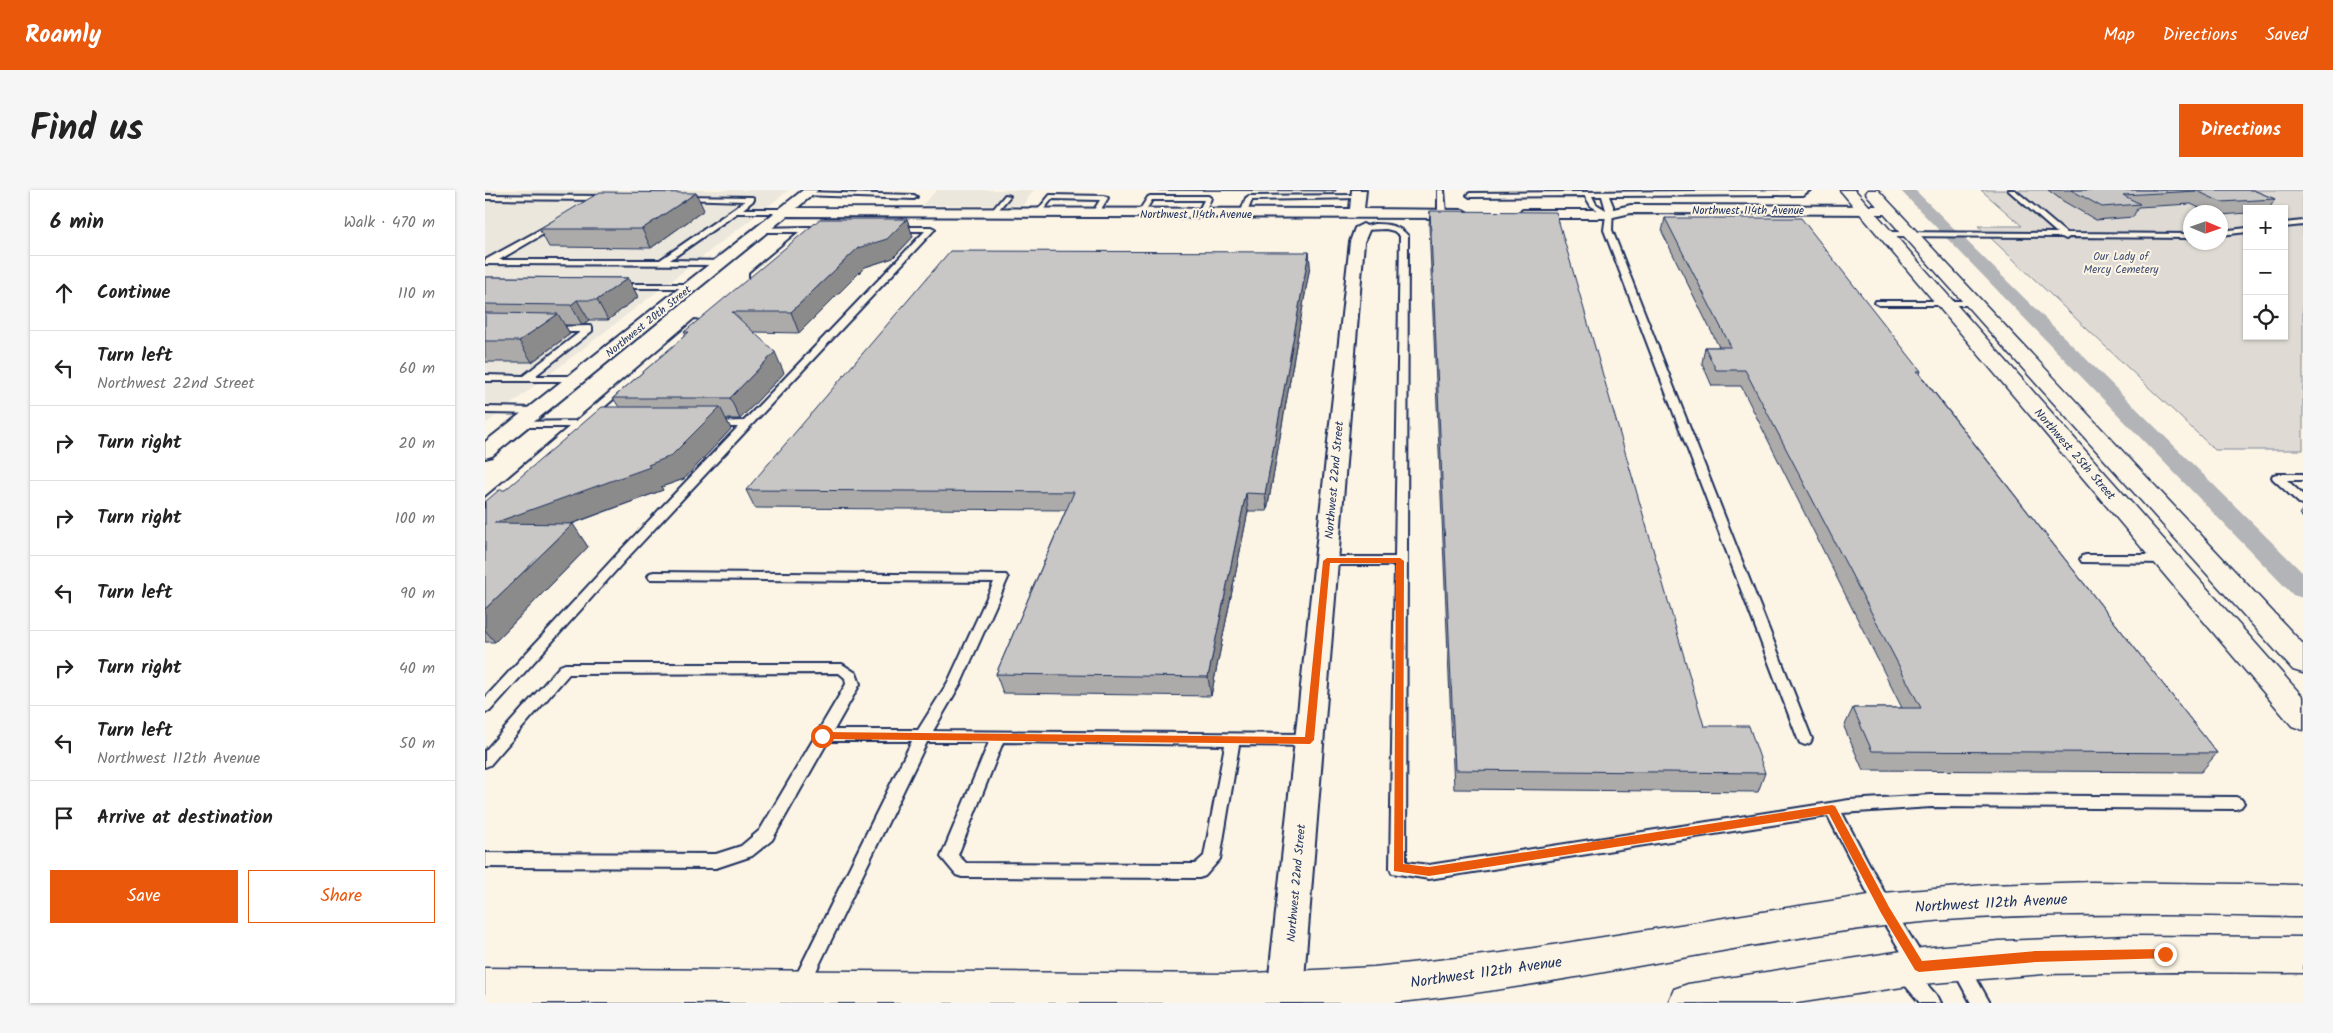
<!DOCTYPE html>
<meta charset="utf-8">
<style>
:root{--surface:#fff;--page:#f6f6f6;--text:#222;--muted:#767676;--line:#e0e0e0;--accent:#ea580c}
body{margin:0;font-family:Kalam,sans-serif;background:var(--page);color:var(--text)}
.controls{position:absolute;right:15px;top:15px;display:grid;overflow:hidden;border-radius:0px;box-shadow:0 1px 4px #0004}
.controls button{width:45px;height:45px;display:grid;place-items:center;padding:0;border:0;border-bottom:1px solid var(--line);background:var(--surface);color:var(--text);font:25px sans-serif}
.compass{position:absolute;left:1698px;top:15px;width:45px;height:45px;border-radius:50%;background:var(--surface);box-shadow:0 1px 4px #0004;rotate:92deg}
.stop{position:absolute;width:15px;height:15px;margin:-11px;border:4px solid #ea580c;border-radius:50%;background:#fff}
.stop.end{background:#ea580c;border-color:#fff;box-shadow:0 1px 5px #0008}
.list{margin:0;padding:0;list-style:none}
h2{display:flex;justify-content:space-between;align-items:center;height:65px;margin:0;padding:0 20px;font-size:21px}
h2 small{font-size:16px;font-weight:400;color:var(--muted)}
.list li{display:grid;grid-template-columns:32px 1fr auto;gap:15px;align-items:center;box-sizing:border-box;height:75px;padding:0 20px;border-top:1px solid var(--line)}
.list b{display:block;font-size:19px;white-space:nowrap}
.list p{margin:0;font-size:16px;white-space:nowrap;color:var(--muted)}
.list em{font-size:16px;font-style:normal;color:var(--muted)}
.actions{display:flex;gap:10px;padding:15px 20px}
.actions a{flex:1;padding:11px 0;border:1px solid var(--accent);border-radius:0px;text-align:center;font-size:18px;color:var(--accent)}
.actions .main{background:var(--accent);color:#fff}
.icon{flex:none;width:28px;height:28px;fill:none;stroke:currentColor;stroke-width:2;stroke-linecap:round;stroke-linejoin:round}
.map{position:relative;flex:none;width:1818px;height:813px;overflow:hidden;border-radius:0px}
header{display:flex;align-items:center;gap:30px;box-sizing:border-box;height:70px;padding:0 25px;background:var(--accent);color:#fff}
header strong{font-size:24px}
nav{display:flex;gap:28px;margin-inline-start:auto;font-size:18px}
.intro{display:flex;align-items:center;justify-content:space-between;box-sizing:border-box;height:120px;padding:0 30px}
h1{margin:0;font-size:35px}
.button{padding:12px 22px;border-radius:0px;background:var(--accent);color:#fff;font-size:18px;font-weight:700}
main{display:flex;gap:30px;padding:0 30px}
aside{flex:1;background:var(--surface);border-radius:0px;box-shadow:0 1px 4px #0004}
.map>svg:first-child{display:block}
.built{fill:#ece7dc}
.green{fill:#dfdbd4;stroke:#7d8599;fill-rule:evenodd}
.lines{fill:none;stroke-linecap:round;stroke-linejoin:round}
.canal{fill:#b2b4b8;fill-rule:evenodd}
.service-casing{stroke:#1b2f5e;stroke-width:4}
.minor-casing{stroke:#1b2f5e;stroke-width:4}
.tertiary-casing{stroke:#1b2f5e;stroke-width:3}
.secondary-casing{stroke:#1b2f5e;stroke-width:3}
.service{fill:#fcf5e5;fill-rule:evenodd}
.minor{fill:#fcf5e5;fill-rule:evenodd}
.tertiary{fill:#fcf5e5;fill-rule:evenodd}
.secondary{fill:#fcf5e5;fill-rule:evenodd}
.wall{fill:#acabaa;stroke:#1b2f5e}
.shaded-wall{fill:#8c8b8b;stroke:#1b2f5e}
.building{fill:#c8c7c6;stroke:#1b2f5e}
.route{fill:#ea580c}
.labels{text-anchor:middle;stroke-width:4;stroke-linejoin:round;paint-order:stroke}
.far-street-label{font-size:11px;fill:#1b2f5e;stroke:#fcf5e5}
.far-park-label{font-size:11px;fill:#425176;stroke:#fcf5e5}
.street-label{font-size:12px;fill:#1b2f5e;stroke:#fcf5e5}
.near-street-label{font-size:15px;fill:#1b2f5e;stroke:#fcf5e5}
</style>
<header>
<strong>Roamly</strong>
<nav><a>Map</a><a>Directions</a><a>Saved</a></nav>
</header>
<div class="intro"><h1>Find us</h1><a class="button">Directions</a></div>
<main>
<aside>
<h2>6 min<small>Walk · 470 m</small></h2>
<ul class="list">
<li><svg class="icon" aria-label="ahead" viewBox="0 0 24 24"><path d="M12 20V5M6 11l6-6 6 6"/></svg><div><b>Continue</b></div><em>110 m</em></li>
<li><svg class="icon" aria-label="left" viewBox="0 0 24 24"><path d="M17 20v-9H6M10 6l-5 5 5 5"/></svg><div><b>Turn left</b><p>Northwest 22nd Street</p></div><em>60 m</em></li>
<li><svg class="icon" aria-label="right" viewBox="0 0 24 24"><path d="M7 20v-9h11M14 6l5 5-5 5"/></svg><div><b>Turn right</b></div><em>20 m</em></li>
<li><svg class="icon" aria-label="right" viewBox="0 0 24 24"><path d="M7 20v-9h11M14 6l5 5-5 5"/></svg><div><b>Turn right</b></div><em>100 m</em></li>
<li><svg class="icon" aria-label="left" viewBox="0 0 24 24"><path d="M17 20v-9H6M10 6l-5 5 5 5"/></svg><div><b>Turn left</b></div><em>90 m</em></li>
<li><svg class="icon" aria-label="right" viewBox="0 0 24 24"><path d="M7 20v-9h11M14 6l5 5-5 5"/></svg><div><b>Turn right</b></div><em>40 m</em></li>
<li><svg class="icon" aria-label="left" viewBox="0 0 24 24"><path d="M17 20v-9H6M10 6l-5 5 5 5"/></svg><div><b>Turn left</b><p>Northwest 112th Avenue</p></div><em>50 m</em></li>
<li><svg class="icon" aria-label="arrive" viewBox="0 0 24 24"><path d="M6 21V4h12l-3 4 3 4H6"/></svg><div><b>Arrive at destination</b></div></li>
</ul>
<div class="actions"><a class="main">Save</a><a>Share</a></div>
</aside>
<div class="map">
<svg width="1818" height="813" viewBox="0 0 1818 813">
<rect width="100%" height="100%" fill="#fcf5e5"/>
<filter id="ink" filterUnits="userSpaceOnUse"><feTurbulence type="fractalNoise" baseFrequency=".02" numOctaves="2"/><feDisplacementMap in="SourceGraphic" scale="10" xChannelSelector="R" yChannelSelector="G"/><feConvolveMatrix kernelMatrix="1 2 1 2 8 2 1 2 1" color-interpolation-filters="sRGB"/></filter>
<g filter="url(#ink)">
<g class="built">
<polygon points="0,0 304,0 0,234"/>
<polygon points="452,0 549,0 538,15 437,15"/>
</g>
<path class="green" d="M1496,0H1818V260H1730L1493,36H1537ZM1762,19H1799V146H1762ZM1706,22H1736V52H1706Z"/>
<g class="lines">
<polygon class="canal" points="1415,0 1430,0 1818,383 1818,408 1808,405"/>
<g class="service-casing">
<g id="service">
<polygon points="953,0 959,0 961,24 957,26 953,24"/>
<path d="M1318,0H1325L1318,5L1124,6L1128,16L1127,40L1327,549L1325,553L1320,555L1315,553L1313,549L1119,40L1121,25L1106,16L1100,6L985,7L982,5L985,3ZM1107,6H1117L1121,20L1111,14Z"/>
<polygon points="1523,0 1530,0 1581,43 1706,44 1706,48 1584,47 1581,49 1577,47 1400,46 1396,44 1400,42 1572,43"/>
<polygon points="320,2 429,5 432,7 429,9 318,5 318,3"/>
<polygon points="0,5 122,6 125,8 122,10 0,9"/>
<polygon points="520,5 525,6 510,24 506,24 506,22"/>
<polygon points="565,5 620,6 623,8 613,24 611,25 607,23 615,10 567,9 555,24 551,24 551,22"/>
<polygon points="873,5 876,7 875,8 767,10 761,25 755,24 761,8 764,6"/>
<polygon points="197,6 267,7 269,8 269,10 258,19 300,19 304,21 300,23 252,23 185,70 239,71 239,75 236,75 0,74 0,70 71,31 75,33 74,35 14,70 175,70 260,11 195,9 194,8"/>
<polygon points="665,6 723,6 726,8 720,24 716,26 712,24 719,10 667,10 658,25 654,25 652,24 663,7"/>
<polygon points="1818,31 1818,35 1799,37 1799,33"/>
<path d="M889,34C902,34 914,35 923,46L921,672L944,675L1364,610L1446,605L1751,607L1756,609L1759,613L1756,617L1751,619L1446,617L1357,623L1406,715L1439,768L1442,774L1439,780L1431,782L1453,807L1456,813H1435L1414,788L1411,782L1414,776L1420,774L1424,775L1394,725L1343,626L944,689L907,683L905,678L910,375H842L836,371L842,367H910L915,46L909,41L901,39L878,40L874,38Z"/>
<polygon points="321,37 339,37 343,39 339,41 323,41 271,87 265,87 265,83 314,42 277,42 273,40 274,38"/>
<polygon points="406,37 446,37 450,39 144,366 5,521 0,522 0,508 136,360 253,237 227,237 222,234 223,232 259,231 440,41 409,41 405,39"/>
<polygon points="1762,38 1762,42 1736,45 1736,41"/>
<polygon points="129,94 207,94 211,96 207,98 129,98"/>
<polygon points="1391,111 1489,111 1493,113 1489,115 1394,115 1390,113"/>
<polygon points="210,130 217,132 101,233 101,236 96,237 4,316 0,317 0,308 84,237 34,237 30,236 30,232 91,231"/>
<polygon points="104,136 107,137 107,141 50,186 91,186 96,189 94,191 0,191 0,185 38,186 95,142 65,142 61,139 62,137"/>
<polygon points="0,217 51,218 56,221 51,224 0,223"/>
<polygon points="1792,284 1818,284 1818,290 1802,290 1818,305 1818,314 1814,313 1788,289 1787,287 1788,285"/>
<polygon points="1601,365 1680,365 1686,369 1680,373 1597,372 1595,369 1597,366"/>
<path d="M169,382L521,385L523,388L476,493L448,541L825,544L830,546L832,550L830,554L825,556L754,555L735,669L720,686L714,688L477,687L471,685L456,667L504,552H442L321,802L315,805L309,802L306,796L309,790L427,551H343L287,650L267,666L231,678L0,677V663L231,664L256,656L275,640L361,494L360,488L354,483L84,484L5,575L0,577V561L75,476L80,474H357L371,483L375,494L349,540H433L463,492L509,392L165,389L163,386L165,383ZM518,552L740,555L719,666L710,674L481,673L473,665Z"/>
<polygon points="1475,768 1481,770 1505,813 1486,813 1466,776 1469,770"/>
</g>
</g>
<g class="minor-casing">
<g id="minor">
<polygon points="318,0 333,0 312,18 865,19 867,0 881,0 879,19 978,20 985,24 978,28 302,26 7,266 0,268 0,252"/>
<polygon points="1146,15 1404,16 1411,20 1404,24 1146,23 1124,28 1038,28 1031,24 1038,20 1124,20"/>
<polygon points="878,34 885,38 879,52 817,813 781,813 865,52 870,38"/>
</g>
</g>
<g class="tertiary-casing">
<g id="tertiary">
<path d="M1607,692L1818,695V727C1678,725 1538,720 1399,736C1234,756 1072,797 907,813H0V778L748,784L889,777L1017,763L1397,703L1502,695Z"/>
<polygon points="1644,746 1818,747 1818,783 1688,782 1558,784 1437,794 1312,813 1183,813 1189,799 1203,794 1437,758 1514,751"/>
</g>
</g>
<g class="secondary-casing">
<g id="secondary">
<polygon points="1355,0 1370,0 1818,507 1818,540 1807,536"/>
<polygon points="1383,0 1393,0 1818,454 1818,483 1808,480 1383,6 1381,3"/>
</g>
</g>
<use href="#service" class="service"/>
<use href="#minor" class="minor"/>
<use href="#tertiary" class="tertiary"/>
<use href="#secondary" class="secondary"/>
</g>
<g class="wall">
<polygon points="673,0 851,0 851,1"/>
<polygon points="1563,0 1768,0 1790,9 1784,19 1762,19 1762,23 1736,25 1736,22 1723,22 1706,14 1653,17 1648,27 1611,30 1578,11"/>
<polygon points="219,20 166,58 64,57 54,39"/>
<polygon points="945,21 1219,536 1280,583 1273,602 969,599 944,35"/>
<polygon points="1180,28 1436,181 1435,184 1732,563 1716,582 1378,580 1359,537 1368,518 1417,518 1256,196 1227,196 1217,173 1220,157 1234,157 1177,42"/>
<polygon points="422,29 428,47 408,68 380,77 314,143 269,142 299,183 255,229 241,229 246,239 199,289 176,297 178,300 87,334 103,357 10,452 0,452 0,312 20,300 134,217 128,208 201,145 199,142"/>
<polygon points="824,62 825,76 782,321 763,321 726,506 518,503 511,484 581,320 270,318 261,300"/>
<polygon points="0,87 143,88 153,107 123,130 104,130 97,135 80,135 85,144 47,172 0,172"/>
<polygon points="1818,319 1818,328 1814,324"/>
</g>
<g class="shaded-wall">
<polygon points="211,3 219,20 166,58 157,39"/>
<polygon points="422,29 428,47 408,68 380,77 314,143 306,122 373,58"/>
<polygon points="824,62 825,76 782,321 780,304"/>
<polygon points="143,88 153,107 123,130 112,110"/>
<polygon points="92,110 104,130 97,135 86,115"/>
<polygon points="73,124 85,144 47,172 34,151"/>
<polygon points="290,162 299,183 255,229 245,208"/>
<polygon points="235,217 246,239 199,289 176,297 178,300 26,356 9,333 163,275"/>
<polygon points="761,303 763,321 726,506 723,487"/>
<polygon points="88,334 103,357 10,452 0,440 0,419"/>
</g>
<g class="building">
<polygon points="1586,0 1768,0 1790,9 1736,12 1712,1 1638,5 1655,14 1617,17"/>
<polygon points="115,2 211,3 157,39 54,39"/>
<polygon points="945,21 1071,22 1219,536 1264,536 1280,583 970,580"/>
<polygon points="1180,28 1316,28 1436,181 1432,181 1732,563 1387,561 1368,518 1436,518 1260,180 1231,180 1220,157 1246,157"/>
<polygon points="335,29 422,29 402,49 373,58 306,122 247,122 290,162 245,208 128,208 204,142 199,142"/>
<polygon points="465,61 824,62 780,304 761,303 723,487 511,484 589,302 261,300"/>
<polygon points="0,87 143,88 112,110 92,110 86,115 0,114"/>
<polygon points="0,123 73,124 34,151 0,151"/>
<polygon points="117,217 235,217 186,266 163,275 165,277 9,333 88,334 0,419 0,312 14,300 20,300"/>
</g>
</g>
<polygon class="route" points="842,368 915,368 919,371 918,674 944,677 1347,615 1350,616 1404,717 1437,771 1551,761 1680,759 1685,761 1686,764 1685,768 1551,772 1434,782 1430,780 1396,723 1344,624 944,686 909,681 911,373 845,373 829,550 825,554 337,549 333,546 337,542 820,547 838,371"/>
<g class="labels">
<g class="far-street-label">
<text x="1263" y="24">Northwest 114th Avenue</text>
<text x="711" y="28">Northwest 114th Avenue</text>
<text transform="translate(163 131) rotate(-39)" y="4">Northwest 20th Street</text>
</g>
<g class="far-park-label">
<text x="1636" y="70">Our Lady of<tspan x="1636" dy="13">Mercy Cemetery</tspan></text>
</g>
<g class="street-label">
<text transform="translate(1590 264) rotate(49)" y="4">Northwest 25th Street</text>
<text transform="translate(849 290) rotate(-85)" y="4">Northwest 22nd Street</text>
<text transform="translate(811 693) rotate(-85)" y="4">Northwest 22nd Street</text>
</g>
<g class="near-street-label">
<text transform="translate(1506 713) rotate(-3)" y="5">Northwest 112th Avenue</text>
<text transform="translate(1001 782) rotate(-8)" y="5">Northwest 112th Avenue</text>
</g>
</g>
</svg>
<div class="controls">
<button>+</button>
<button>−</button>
<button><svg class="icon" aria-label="locate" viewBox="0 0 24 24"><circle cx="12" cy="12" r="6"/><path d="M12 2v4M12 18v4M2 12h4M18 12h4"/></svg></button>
</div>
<svg class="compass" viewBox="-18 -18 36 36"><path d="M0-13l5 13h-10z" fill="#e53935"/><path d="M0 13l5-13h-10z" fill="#767676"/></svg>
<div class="stop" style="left:337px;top:546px"></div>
<div class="stop end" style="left:1680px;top:764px"></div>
</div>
</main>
